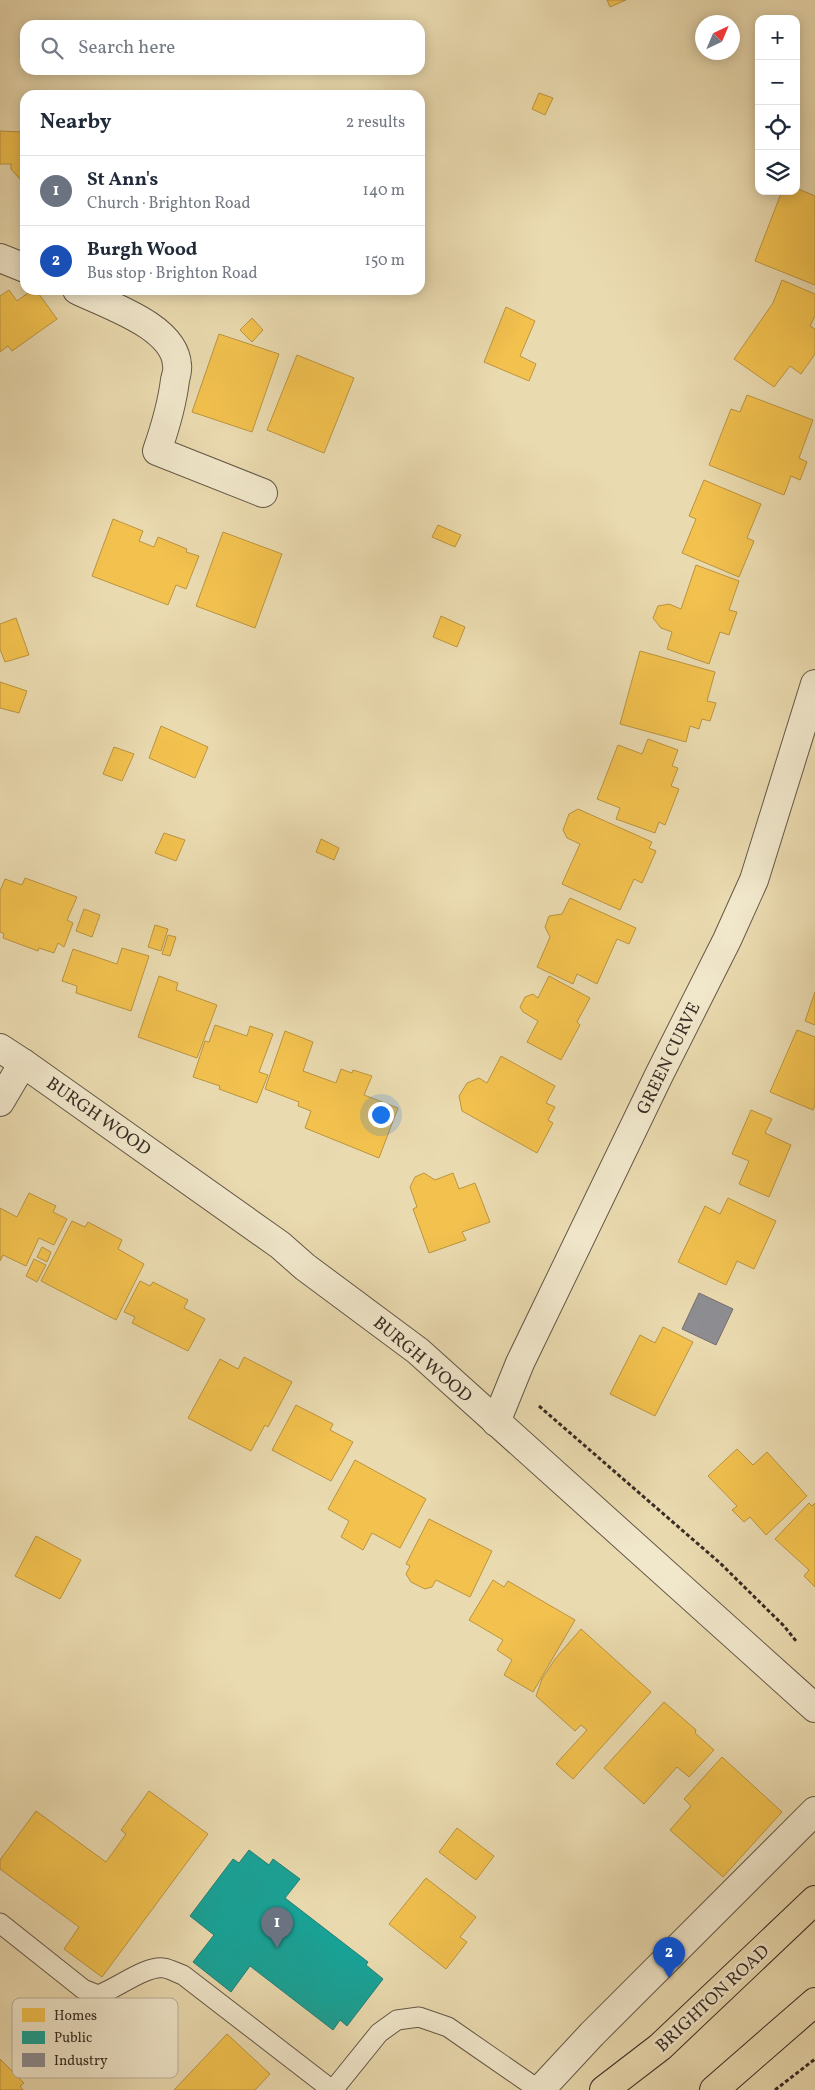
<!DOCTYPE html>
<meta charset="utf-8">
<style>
:root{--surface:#fff;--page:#f6f6f7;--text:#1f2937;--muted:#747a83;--line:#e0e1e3;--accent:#d93025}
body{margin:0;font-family:Vollkorn,serif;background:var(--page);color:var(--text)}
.controls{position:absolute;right:15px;top:15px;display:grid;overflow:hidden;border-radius:10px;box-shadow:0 2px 12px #0003}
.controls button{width:45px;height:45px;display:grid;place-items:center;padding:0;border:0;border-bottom:1px solid var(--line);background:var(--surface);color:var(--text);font:25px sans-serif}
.compass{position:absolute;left:695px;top:15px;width:45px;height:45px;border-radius:50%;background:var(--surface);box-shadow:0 2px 12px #0003;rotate:44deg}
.you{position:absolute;left:380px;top:1114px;width:18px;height:18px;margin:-12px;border:4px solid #fff;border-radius:50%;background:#1a73e8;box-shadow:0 0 0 8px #1a73e833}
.badge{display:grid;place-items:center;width:32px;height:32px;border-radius:50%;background:var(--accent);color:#fff;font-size:16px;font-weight:700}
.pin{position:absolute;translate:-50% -41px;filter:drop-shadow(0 1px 2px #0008)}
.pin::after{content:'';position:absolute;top:26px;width:18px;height:15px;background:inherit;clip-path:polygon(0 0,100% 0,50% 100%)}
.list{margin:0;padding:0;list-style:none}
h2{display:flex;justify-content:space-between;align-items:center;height:65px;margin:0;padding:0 20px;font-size:21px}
h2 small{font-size:16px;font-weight:400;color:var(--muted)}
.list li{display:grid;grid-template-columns:32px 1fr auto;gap:15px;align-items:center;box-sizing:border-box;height:70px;padding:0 20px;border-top:1px solid var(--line)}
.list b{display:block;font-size:19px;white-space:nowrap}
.list p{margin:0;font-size:16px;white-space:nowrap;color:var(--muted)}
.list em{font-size:16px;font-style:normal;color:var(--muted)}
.icon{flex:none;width:28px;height:28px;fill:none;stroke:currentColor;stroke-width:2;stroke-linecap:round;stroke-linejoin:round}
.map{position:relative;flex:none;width:815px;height:2090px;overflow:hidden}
.search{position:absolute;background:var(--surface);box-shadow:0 2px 12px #0003;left:20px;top:20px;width:405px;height:55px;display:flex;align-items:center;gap:12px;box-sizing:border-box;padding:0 18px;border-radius:15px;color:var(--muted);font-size:19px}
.panel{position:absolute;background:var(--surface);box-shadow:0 2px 12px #0003;left:20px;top:90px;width:405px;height:205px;border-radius:15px}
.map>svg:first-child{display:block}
.homes{fill:#f2c14e;stroke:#ba9441}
.public{fill:#17a398;stroke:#217f75}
.industry{fill:#8d8d92;stroke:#747071}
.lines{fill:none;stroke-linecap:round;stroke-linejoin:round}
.lane-casing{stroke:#645847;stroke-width:21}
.street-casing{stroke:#645847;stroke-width:30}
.highway-casing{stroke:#382c24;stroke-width:30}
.path{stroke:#382c24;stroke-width:3;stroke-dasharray:4 2.5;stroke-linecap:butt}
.lane{stroke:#f1e7cb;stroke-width:19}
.street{stroke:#f1e7cb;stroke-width:28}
.highway{stroke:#eadaaf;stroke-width:28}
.labels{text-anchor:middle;stroke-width:5;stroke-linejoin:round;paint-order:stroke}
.street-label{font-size:18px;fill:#382c24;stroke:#f1e7cb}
.key{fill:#f1e7cb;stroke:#baaf99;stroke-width:1}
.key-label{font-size:14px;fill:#382c24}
</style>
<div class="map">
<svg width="815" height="2090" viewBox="0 0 815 2090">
<rect width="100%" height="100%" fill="#eadaaf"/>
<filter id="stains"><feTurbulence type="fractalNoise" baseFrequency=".004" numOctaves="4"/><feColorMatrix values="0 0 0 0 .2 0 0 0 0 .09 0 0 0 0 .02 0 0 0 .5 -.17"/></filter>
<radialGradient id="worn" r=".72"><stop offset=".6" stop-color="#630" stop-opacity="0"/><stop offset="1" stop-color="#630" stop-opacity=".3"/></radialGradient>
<g class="homes">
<polygon points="607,0 626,0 610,7"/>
<polygon points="539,93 553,98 545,115 532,109"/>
<polygon points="0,131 25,132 25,185 11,169 11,164 0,164"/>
<polygon points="796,188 815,196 815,285 755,261 782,191 796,191"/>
<polygon points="782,280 815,294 815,316 810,326 815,329 815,354 801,374 790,366 774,387 734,359 773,303"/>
<polygon points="9,290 17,301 32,290 36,290 57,319 12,351 8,346 0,352 0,296"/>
<polygon points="506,307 535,321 520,356 536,364 529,381 484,362"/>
<polygon points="252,318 263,330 252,342 240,330"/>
<polygon points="219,334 279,354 252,432 192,412"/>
<polygon points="297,355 354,378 324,453 267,430"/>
<polygon points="747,395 813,420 799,458 807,462 800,480 791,476 784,495 709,465 731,409 740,412"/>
<polygon points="704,480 761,504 747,538 754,541 739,577 682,553 696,519 689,516"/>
<polygon points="113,519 143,531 139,541 154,547 158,537 187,549 186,552 199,556 186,589 176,585 168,605 92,576"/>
<polygon points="438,525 461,535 455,547 432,537"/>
<polygon points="223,532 282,554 255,628 196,606"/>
<polygon points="696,565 739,581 729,610 737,612 729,635 720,632 709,664 667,649 672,632 661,628 653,618 658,606 669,604 681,609"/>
<polygon points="441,616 465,627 457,647 433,637"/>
<polygon points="16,618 29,655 5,662 0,649 0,624"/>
<polygon points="640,651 715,672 707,701 716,703 710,721 702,719 699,729 690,726 686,742 620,724"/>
<polygon points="0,682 27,691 19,713 0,708"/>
<polygon points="161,726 208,747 195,778 149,758"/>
<polygon points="648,739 678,750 672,766 678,768 671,786 679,789 665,825 659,822 655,833 616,819 620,808 597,799 618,745 642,754"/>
<polygon points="114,747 134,754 122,781 103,774"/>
<polygon points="578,809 652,842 649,848 656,851 642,883 634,879 620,910 562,884 580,844 567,838 563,830 569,814"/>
<polygon points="164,833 185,840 176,861 155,853"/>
<polygon points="321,839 339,848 334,860 316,852"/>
<polygon points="25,878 77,897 67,920 73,923 64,947 58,943 54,953 39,948 38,951 3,938 4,934 0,932 0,891 5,879 22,885"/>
<polygon points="570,898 636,928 629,944 617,939 597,984 577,974 573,984 537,967 550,937 545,927 549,916 562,914"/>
<polygon points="84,909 100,915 92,937 76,931"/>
<polygon points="155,925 168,929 161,951 148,947"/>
<polygon points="168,935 176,937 170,956 162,954"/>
<polygon points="122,948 149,956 131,1011 76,993 77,986 62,981 73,949 117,964"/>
<polygon points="159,976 178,983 176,990 217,1005 197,1058 138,1037"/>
<polygon points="549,976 590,998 577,1022 580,1025 561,1060 527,1042 538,1021 523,1012 520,1007 525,997 533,994 538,998"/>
<polygon points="815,992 815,1025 805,1021"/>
<polygon points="215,1025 247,1036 250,1026 273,1034 259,1072 268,1075 257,1103 219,1089 220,1086 193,1077 205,1041 209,1042"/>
<polygon points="797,1030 815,1037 815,1105 813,1110 770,1092"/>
<polygon points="285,1031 313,1042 303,1071 336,1083 341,1069 352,1073 353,1070 372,1076 364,1095 398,1108 379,1158 305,1128 311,1111 298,1106 299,1102 265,1089"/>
<polygon points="501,1056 555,1086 546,1103 555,1107 548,1120 553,1123 537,1153 462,1111 459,1096 467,1083 479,1078 487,1083"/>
<polygon points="751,1110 772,1119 765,1133 791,1145 769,1197 739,1184 749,1161 732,1154"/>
<polygon points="424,1173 435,1180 453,1173 459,1189 475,1183 490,1222 462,1232 466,1240 429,1253 413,1209 417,1207 410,1187 415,1177"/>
<polygon points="29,1193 56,1206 53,1212 67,1219 54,1245 39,1238 26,1266 3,1255 0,1261 0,1208 17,1217"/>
<polygon points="728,1198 776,1221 754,1269 737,1261 726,1285 678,1262 705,1206 720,1214"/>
<polygon points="72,1221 85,1227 88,1222 122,1240 118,1249 144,1264 116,1320 41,1281"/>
<polygon points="42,1247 51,1252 47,1262 37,1257"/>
<polygon points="34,1259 46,1265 37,1282 26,1276"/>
<polygon points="140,1281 150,1286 153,1282 188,1300 184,1308 205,1319 188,1351 132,1323 135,1317 124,1312"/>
<polygon points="663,1327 693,1342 655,1416 610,1394 640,1335 655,1343"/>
<polygon points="244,1357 292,1382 268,1427 265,1425 251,1451 188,1418 220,1359 238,1369"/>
<polygon points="296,1405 333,1424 330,1430 353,1442 331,1481 272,1450"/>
<polygon points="737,1449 753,1465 767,1452 807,1496 766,1535 750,1517 744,1522 732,1510 737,1506 708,1476"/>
<polygon points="355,1460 426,1499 400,1548 372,1533 363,1550 341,1537 349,1521 328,1509"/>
<polygon points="809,1503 812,1506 815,1503 815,1587 804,1576 809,1570 775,1539"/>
<polygon points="429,1519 492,1551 470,1597 436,1580 432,1587 425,1589 411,1582 406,1574 410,1566 406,1564"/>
<polygon points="36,1536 81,1560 60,1599 15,1576"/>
<polygon points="493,1580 504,1587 508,1581 575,1620 533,1692 504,1675 512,1660 497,1650 503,1640 469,1620"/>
<polygon points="581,1629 651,1692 573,1779 556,1764 587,1730 581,1725 575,1731 536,1696 542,1679 555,1659"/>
<polygon points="664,1702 696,1730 695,1733 714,1750 689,1777 677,1767 644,1804 604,1768"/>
<polygon points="722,1757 782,1812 723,1877 670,1830 691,1806 684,1799"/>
<polygon points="149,1791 208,1834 102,1977 64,1949 79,1927 0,1869 0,1860 36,1811 106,1862 126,1834 121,1830"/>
<polygon points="457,1828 494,1856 476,1880 439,1852"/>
<polygon points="426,1878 476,1917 460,1937 467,1942 446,1969 389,1924"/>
<polygon points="227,2034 270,2074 255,2090 174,2090"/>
<polygon points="0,2059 24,2083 20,2086 23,2090 0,2090"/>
</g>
<polygon class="public" points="249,1850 269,1865 273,1859 300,1879 285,1898 368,1962 366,1965 383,1979 347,2026 340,2020 333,2030 250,1966 231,1992 193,1962 214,1935 190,1916 233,1859 239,1863"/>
<polygon class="industry" points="699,1293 733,1309 716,1345 682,1329"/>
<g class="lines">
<g class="lane-casing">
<g id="lane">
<path d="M0,1923L83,1989L98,1995C116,1989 146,1965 164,1968C170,1969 177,1973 183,1975L332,2090"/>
<polyline points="333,2090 379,2033 397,2020 419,2017 448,2027 539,2090"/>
</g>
</g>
<g class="street-casing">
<g id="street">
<polyline points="0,258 25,268"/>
<path d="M77,290C107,305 175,326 177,365C178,370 176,376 175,380C172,405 165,428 157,451L263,493"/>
<polyline points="0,1048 23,1063 280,1245 305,1267 418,1351 815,1708"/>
<polyline points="0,1102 23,1063"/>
<polyline points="496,1422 520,1363 659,1075 727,940 754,880 815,684"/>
<polyline points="540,2090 592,2034 815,1811"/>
</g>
</g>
<g class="highway-casing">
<g id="highway">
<polyline points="604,2090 660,2047 815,1900"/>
<polyline points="714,2090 815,2002"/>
</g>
</g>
<g class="path">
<polyline points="539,1406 720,1563 784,1626 796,1641"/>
<polyline points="775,2090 815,2059"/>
</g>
<use href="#lane" class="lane"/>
<use href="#street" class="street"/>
<use href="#highway" class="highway"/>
</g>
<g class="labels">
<g class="street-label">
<text transform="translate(668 1058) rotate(-64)" y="6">GREEN CURVE</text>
<text transform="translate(99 1116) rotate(35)" y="6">BURGH WOOD</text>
<text transform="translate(423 1359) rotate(40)" y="6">BURGH WOOD</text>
<text transform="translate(712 1998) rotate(-43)" y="6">BRIGHTON ROAD</text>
</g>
</g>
<rect x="12" y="1998" width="166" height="80" rx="8" class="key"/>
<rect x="22" y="2008" width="23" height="14" fill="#f2c14e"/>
<rect x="22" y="2031" width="23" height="13" fill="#17a398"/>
<rect x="22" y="2053" width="23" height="14" fill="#8d8d92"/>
<g class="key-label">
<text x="54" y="2020">Homes</text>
<text x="54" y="2042">Public</text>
<text x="54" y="2065">Industry</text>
</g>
<rect width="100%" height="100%" filter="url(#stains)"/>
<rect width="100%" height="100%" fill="url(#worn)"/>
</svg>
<div class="controls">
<button>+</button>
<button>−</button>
<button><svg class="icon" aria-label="locate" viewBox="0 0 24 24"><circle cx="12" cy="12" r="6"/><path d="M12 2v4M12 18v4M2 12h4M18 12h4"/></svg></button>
<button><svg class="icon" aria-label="layers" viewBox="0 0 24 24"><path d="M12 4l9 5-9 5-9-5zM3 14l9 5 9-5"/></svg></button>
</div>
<svg class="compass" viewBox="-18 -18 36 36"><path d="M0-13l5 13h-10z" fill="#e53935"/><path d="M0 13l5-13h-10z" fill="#747a83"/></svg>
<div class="you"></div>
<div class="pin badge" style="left:277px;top:1948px;background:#6b7280">1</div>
<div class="pin badge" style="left:669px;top:1978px;background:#1a4fb4">2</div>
<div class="search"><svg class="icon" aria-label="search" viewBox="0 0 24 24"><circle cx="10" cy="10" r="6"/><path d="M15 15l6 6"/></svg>Search here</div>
<section class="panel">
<h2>Nearby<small>2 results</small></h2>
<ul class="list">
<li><span class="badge" style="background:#6b7280">1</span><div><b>St Ann's</b><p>Church · Brighton Road</p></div><em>140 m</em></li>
<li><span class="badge" style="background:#1a4fb4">2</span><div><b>Burgh Wood</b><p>Bus stop · Brighton Road</p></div><em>150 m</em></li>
</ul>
</section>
</div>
